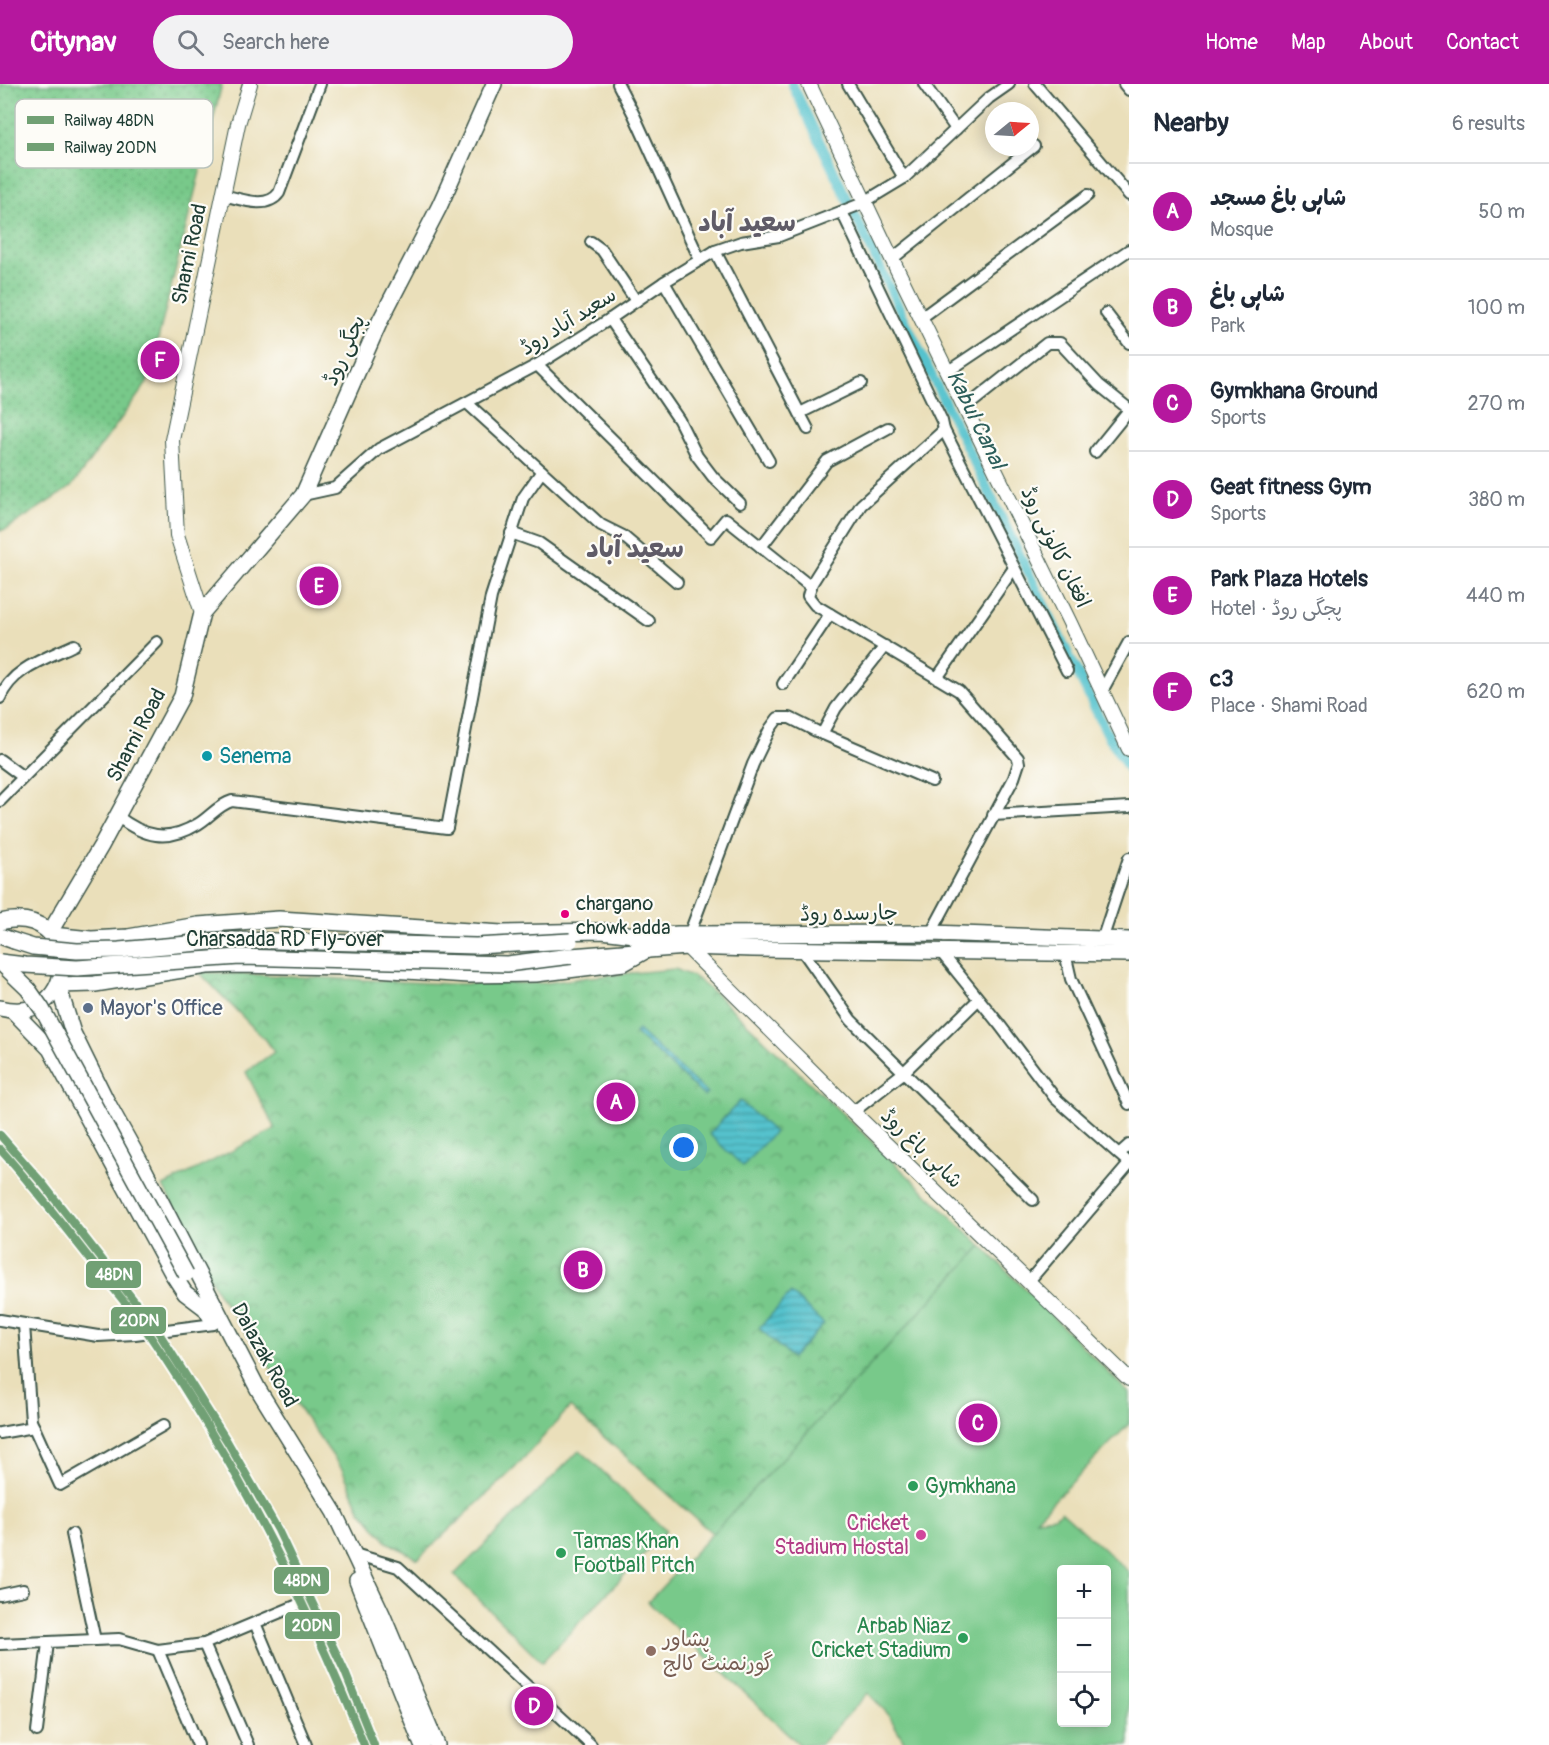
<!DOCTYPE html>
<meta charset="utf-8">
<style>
:root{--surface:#fff;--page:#f2f2f3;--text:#1f2937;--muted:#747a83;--line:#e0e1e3;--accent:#b5179e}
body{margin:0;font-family:Pangolin,"Playpen Sans Arabic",sans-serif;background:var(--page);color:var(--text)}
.controls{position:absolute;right:18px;bottom:18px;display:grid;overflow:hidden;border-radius:6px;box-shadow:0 3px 15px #0003}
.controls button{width:54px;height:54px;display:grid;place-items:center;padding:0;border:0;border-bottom:2px solid var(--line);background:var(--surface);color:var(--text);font:30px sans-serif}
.compass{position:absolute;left:985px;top:18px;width:54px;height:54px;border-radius:50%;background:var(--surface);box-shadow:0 3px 15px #0003;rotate:72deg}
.you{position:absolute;left:684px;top:1064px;width:21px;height:21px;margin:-15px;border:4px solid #fff;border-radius:50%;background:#1a73e8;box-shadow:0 0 0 9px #1a73e833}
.badge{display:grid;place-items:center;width:39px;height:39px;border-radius:50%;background:var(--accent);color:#fff;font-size:20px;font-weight:700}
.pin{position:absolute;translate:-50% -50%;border:3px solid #fff;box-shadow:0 2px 6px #0006}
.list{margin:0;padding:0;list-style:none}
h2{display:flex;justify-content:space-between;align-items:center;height:78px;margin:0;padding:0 24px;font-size:26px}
h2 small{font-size:20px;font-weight:400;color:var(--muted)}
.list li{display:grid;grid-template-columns:39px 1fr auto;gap:18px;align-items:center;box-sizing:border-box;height:96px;padding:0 24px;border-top:2px solid var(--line)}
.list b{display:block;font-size:22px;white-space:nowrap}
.list p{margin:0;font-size:20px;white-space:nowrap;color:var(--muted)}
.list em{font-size:20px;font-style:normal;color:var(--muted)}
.icon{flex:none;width:33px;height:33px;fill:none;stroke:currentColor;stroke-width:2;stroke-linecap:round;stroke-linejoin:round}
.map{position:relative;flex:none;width:1129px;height:1661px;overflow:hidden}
header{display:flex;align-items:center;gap:36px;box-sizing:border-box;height:84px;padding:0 30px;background:var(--accent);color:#fff}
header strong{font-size:28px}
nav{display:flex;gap:33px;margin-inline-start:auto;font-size:21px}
.search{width:420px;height:54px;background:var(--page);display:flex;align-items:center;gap:15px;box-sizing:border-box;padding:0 21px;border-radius:33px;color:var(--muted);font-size:22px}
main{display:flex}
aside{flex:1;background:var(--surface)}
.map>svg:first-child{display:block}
.grass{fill:url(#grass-dots);stroke:#4c835f;stroke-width:1.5}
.park{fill:url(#park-crowns);stroke:#4c835f;stroke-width:1.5}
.pitch{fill:#78c98a;stroke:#4c835f;stroke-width:1.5;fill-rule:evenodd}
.water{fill:url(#water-rules);stroke:#3a8080;stroke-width:1.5}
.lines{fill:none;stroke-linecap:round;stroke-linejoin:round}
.canal{stroke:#55c2cd;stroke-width:10}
.street-casing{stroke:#3d5548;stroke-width:14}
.secondary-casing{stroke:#3d5548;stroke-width:16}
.primary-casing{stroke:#3d5548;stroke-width:18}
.street{stroke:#fff;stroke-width:10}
.secondary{stroke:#fff;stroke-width:14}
.primary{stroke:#fff;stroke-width:15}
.primary-bridge-casing{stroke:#3d5548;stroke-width:18;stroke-linecap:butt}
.primary-bridge{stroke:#fff;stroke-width:15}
.rail-1-casing{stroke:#fdfcf7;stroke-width:12}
.rail-2-casing{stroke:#fdfcf7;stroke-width:12}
.rail-1{stroke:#71a074;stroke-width:8}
.rail-2{stroke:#71a074;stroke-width:8}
.culture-dot{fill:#0f9aa8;stroke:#fdfcf7;stroke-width:2}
.bus-dot{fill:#e5007d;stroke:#fdfcf7;stroke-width:2}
.service-dot{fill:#5c6f8a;stroke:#fdfcf7;stroke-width:2}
.leisure-dot{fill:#2e9e5b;stroke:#fdfcf7;stroke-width:2}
.hotel-dot{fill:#d1479c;stroke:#fdfcf7;stroke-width:2}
.education-dot{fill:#8d6e63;stroke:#fdfcf7;stroke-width:2}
.labels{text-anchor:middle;stroke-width:4.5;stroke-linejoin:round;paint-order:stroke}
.bus-label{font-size:20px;fill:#1f3d34;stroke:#fdfcf7;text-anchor:start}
.street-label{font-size:21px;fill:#1f3d34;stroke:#fdfcf7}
.culture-label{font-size:21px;fill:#0d838f;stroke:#fdfcf7;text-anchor:start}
.service-label{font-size:21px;fill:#4e5e75;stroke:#fdfcf7;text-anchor:start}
.leisure-label{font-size:21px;fill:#27864d;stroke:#fdfcf7;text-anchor:start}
.hotel-label{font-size:21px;fill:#b23c85;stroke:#fdfcf7;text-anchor:end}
.education-label{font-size:21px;fill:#785e54;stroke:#fdfcf7;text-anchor:start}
.water-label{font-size:22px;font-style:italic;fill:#2c5e5a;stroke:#fdfcf7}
.district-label{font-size:27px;font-weight:bold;fill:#605c68;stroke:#fdfcf7}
.key{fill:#fdfcf7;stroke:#bac3bc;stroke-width:1.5}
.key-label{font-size:16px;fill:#1f3d34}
.line-badge{stroke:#fdfcf7;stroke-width:2}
.badge-label{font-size:16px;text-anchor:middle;font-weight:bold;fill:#fff}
</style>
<header>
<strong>Citynav</strong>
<div class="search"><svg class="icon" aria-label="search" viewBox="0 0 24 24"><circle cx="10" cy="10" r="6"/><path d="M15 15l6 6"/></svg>Search here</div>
<nav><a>Home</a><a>Map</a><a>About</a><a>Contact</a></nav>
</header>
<main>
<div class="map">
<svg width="1129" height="1661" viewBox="0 0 1129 1661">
<defs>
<pattern id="grass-dots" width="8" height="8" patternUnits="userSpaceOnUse" patternTransform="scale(1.5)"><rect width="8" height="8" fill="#78c98a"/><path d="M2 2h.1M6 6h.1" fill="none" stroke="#62a472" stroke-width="1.8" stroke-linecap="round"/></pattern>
<pattern id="park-crowns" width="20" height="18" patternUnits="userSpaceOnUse" patternTransform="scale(1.5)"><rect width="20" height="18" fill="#78c98a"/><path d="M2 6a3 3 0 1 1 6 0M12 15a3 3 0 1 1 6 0" fill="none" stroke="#62a472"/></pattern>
<pattern id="water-rules" width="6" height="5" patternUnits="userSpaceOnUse" patternTransform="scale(1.5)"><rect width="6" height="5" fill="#55c2cd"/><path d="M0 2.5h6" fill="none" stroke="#469fa7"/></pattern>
</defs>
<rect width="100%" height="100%" fill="#fdfcf7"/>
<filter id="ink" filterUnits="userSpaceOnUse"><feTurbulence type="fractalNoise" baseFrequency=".0167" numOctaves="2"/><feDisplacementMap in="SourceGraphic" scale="12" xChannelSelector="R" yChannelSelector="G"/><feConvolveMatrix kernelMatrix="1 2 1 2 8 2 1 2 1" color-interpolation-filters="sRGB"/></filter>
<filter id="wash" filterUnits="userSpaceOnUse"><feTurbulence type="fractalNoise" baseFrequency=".008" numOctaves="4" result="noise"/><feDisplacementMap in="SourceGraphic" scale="24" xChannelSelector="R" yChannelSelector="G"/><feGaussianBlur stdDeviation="1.35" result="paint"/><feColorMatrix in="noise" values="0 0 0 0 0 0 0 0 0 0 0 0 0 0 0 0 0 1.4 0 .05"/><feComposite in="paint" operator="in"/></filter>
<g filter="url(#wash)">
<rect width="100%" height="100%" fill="#eadfba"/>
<polygon class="grass" points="0,0 222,0 147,299 71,403 8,444 0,447"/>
<polygon class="park" points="675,885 694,893 717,911 982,1162 713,1450 570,1323 515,1384 418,1475 387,1458 360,1425 342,1385 218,1209 163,1102 275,1045 246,988 274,968 269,960 199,888 450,900 545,899 590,893"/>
<g class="pitch">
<path d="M982,1162L1129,1309V1340L1036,1435L1055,1433L1061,1427L1129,1488V1661H906L888,1630L868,1609L820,1661H800L648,1518ZM1062,1486H1106V1638H1062Z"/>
<polygon points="580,1366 666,1447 542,1578 454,1491"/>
</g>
<g class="water">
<polygon points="638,946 707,1009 704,1012 635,949"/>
<polygon points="740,1017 774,1048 743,1082 709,1050"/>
<polygon points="791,1209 824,1240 792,1274 759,1244"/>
</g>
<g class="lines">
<polyline class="canal" points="792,0 926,280 1109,653 1129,685"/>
</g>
</g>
<g filter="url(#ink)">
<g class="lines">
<g class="street-casing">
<g id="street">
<polyline points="618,0 634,31 700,176"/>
<polyline points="848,0 904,94"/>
<polyline points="924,0 956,45"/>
<polyline points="1035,0 1129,111"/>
<polyline points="1124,0 1129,6"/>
<path d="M223,111C241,115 267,126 279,109L320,0"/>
<polyline points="842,128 942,337 944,346 1067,587"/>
<polyline points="591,158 602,166 636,217"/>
<polyline points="715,167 808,345"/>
<polyline points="892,175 1034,62"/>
<polyline points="664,198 769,377"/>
<polyline points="1106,229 1129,259"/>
<polyline points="921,234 1088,111"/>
<polyline points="610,235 679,336 697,372 713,393 740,419"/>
<polyline points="537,281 711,453 726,435 811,503"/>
<polyline points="947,288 1129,166"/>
<polyline points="467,319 601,441 623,452 677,498"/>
<polyline points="965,324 1047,259 1060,259 1099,301 1129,325"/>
<polyline points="800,329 861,299"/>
<polyline points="1095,368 1129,326"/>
<polyline points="303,411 335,404 379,365 537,281 610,235 664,198 715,167 741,158 779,152 861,120 904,94 989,14 1009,0"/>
<polyline points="511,449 539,459 649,537"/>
<polyline points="761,463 827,377 888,344"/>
<polyline points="937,594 1014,484"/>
<polyline points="783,600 830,530"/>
<polyline points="1102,607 1129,558"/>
<path d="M0,614C12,584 47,574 74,561"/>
<polyline points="822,650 836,624 885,562"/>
<polyline points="0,676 23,693"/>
<polyline points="0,717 157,558"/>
<polyline points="993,731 1129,723"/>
<path d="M117,732C144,753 167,759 198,740C210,733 218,721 232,717L447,744L491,513L523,414L542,387"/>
<polyline points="931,849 1014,694 1019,679 1018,674 959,607 815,521 808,512 812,499 861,421 944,346"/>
<polyline points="689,851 753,680 770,645 778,634 790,634 816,647 932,697"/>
<polyline points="1102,856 1129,774"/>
<polyline points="802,866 851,936 1033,1116"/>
<polyline points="940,867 999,940 1055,1014 1129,1079"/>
<polyline points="1065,869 1071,895 1129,1020"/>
<polyline points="853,1028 903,989 978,916"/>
<polyline points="1119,1070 1129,1061"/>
<polyline points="1029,1197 1129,1080"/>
<polyline points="0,1236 98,1252 135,1250 214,1240"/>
<polyline points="24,1241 31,1337 60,1401 164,1341"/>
<polyline points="0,1349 34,1343"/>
<polyline points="72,1450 95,1556"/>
<polyline points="351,1469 398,1483 591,1661"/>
<polyline points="0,1511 23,1506"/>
<polyline points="255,1539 306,1661"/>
<polyline points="0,1560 119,1555 158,1566 204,1560 300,1520"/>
<polyline points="204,1560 248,1661"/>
<polyline points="158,1566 198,1661"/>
<polyline points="37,1647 48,1559"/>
</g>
</g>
<g class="secondary-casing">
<g id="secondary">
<polyline points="809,0 892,175 1070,539 1129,665"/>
<polyline points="202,529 177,451 172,356 238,40 250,0"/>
<polyline points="687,863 853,1028 1129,1295"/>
</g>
</g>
<g class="primary-casing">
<g id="primary">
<path d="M0,838C82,818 82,944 0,924"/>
<polyline points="50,848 101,762 182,612 202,529 303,411 380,237 439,123 494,0"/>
<polyline points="52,851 91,855 128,853 198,841 279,835 502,849 602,847 643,852"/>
<polyline points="0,852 14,857"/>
<polyline points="635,853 678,850 931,849 1129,856"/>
<polyline points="571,872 687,863 753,865 1129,870"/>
<polyline points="14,928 50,965 172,1189 185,1209 205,1224 213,1237"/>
<polyline points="357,1497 422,1661"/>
<polyline points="437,1661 382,1530 334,1428 258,1305 142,1081 106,1016 73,949 58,901 95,900 207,882 239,881 345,883 468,891 536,890 624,879 647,866"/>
</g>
</g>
<use href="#street" class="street"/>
<use href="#secondary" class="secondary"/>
<use href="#primary" class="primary"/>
<g class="primary-bridge-casing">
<g id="primary-bridge">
<polyline points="14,857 33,863 77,867 119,866 234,856 476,862 570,857"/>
<polyline points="0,878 25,881 77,884 240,873 507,880 571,872"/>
<polyline points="0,878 28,905 42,925 186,1190"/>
</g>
</g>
<use href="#primary-bridge" class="primary-bridge"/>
<g class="rail-1-casing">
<polyline id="rail-1" points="0,1051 43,1100 157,1246 227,1357 278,1446 345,1588 374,1661"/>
</g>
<g class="rail-2-casing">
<path id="rail-2" d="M0,1065C35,1104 67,1146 100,1188C117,1209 135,1230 150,1252C237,1380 307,1518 364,1661"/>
</g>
<use href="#rail-1" class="rail-1"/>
<use href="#rail-2" class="rail-2"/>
</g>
</g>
<circle class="culture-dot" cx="207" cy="672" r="6"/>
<circle class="bus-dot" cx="565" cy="830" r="5"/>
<circle class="service-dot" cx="88" cy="924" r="6"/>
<g class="leisure-dot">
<circle cx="913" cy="1402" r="6"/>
<circle cx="561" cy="1469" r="6"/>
<circle cx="963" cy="1554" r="6"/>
</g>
<circle class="hotel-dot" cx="921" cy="1451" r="6"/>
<circle class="education-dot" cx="651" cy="1567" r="6"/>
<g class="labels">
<g class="bus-label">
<text x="576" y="826">chargano<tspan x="576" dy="24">chowk adda</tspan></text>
</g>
<g class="street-label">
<text transform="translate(189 170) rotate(-78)" y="7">Shami Road</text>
<text transform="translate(568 237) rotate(-32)" y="7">سعید آباد روڈ</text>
<text transform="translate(344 266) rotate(-66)" y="7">پجگی روڈ</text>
<text transform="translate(1056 463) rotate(64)" y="7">افغان کالونی روڈ</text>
<text transform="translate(136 651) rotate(-62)" y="7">Shami Road</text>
<text transform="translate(849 829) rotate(-1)" y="7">چارسدہ روڈ</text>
<text x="285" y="862">Charsadda RD Fly-over</text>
<text transform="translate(922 1064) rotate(44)" y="7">شاہی باغ روڈ</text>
<text transform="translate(265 1271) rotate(61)" y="7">Dalazak Road</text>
</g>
<g class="culture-label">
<text x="219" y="679">Senema</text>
</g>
<g class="service-label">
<text x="100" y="931">Mayor's Office</text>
</g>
<g class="leisure-label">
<text x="925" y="1409">Gymkhana</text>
<text x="573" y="1464">Tamas Khan<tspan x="573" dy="24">Football Pitch</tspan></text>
<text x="951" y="1549" text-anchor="end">Arbab Niaz<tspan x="951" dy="24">Cricket Stadium</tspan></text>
</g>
<g class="hotel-label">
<text x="909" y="1446">Cricket<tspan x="909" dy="24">Stadium Hostal</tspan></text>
</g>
<g class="education-label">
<text x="663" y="1562">پشاور<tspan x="663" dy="24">گورنمنٹ کالج</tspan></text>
</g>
<g class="water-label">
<text transform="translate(977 335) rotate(64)" y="8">Kabul Canal</text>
</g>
<g class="district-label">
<text x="747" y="147">سعید آباد</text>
<text x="635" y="473">سعید آباد</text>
</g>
</g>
<rect x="15" y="15" width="198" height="69" rx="9" class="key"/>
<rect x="27" y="32" width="27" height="8" fill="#71a074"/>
<rect x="27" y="59" width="27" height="8" fill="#71a074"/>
<g class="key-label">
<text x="64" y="42">Railway 48DN</text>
<text x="64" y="69">Railway 20DN</text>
</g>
<g class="line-badge">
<rect x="85" y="1176" width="57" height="29" rx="6" fill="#71a074"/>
<rect x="110" y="1222" width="57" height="29" rx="6" fill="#71a074"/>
<rect x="273" y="1482" width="57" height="29" rx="6" fill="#71a074"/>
<rect x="284" y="1527" width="57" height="29" rx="6" fill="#71a074"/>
</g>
<g class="badge-label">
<text x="114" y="1196">48DN</text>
<text x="139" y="1242">20DN</text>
<text x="302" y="1502">48DN</text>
<text x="312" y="1547">20DN</text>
</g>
</svg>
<div class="controls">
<button>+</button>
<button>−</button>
<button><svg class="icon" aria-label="locate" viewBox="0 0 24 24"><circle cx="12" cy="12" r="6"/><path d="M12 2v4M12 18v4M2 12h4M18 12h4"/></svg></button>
</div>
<svg class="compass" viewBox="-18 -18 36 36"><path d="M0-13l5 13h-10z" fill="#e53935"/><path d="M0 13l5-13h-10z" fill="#747a83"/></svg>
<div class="you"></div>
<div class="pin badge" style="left:616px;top:1018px">A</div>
<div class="pin badge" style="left:583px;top:1186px">B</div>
<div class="pin badge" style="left:978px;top:1339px">C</div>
<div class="pin badge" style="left:534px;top:1622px">D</div>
<div class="pin badge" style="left:319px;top:502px">E</div>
<div class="pin badge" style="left:160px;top:276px">F</div>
</div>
<aside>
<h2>Nearby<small>6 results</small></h2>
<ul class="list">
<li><span class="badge">A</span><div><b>شاہی باغ مسجد</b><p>Mosque</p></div><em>50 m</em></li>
<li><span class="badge">B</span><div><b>شاہی باغ</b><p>Park</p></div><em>100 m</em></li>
<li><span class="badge">C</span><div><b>Gymkhana Ground</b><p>Sports</p></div><em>270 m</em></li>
<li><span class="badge">D</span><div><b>Geat fitness Gym</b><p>Sports</p></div><em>380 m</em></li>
<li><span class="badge">E</span><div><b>Park Plaza Hotels</b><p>Hotel · پجگی روڈ</p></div><em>440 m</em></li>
<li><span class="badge">F</span><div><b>c3</b><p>Place · Shami Road</p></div><em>620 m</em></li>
</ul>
</aside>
</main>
